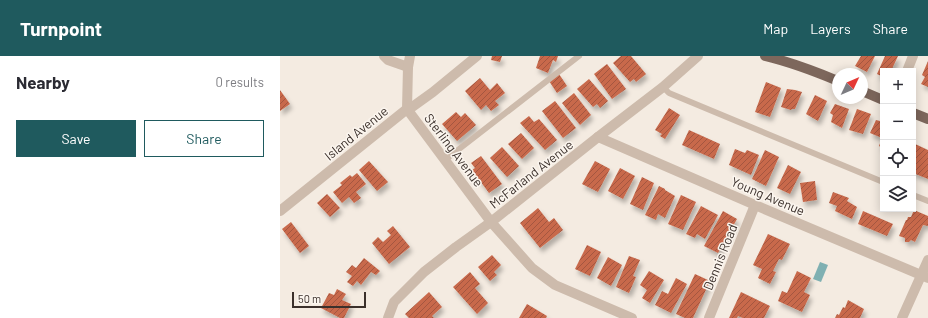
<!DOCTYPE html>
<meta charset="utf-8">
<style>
:root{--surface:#fff;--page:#f7f7f7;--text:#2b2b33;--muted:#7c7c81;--line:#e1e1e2;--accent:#1f5a5e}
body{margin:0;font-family:Barlow,sans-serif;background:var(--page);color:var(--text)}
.controls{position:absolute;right:12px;top:12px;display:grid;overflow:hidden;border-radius:0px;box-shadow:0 2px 10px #0003}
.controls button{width:36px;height:36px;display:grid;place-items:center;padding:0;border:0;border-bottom:1px solid var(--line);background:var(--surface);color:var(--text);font:20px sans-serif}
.compass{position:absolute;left:552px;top:12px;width:36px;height:36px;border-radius:50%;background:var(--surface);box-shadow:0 2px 10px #0003;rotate:46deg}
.scale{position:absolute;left:12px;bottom:10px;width:74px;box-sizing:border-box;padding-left:4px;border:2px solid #3b302b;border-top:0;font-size:11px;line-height:14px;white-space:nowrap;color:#3b302b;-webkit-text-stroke:3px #fbf5ee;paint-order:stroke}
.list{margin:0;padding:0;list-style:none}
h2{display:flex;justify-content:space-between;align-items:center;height:52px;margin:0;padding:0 16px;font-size:17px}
h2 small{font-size:13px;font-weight:400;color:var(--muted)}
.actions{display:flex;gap:8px;padding:12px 16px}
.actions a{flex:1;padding:9px 0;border:1px solid var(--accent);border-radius:0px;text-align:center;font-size:14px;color:var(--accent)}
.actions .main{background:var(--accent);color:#fff}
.icon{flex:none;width:22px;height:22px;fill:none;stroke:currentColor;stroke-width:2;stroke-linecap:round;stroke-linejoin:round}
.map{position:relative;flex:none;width:648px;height:262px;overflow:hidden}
header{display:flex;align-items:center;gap:24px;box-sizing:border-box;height:56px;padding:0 20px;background:var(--accent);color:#fff}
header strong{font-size:19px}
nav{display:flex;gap:22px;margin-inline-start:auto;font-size:14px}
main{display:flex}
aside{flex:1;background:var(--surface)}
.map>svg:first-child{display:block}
.water{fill:#7fb0b2}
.building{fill:url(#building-hatch);filter:url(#shadow)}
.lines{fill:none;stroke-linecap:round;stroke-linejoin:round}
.service{stroke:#cdbbac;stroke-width:6}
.minor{stroke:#cdbbac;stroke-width:10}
.primary{stroke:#7d675c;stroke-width:10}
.labels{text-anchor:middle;stroke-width:3;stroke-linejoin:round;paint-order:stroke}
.street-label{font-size:13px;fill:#3b302b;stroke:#fbf5ee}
</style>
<header>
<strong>Turnpoint</strong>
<nav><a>Map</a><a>Layers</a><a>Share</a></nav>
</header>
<main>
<aside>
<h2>Nearby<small>0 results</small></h2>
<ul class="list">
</ul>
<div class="actions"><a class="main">Save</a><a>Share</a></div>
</aside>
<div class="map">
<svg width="648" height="262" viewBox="0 0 648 262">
<defs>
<pattern id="building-hatch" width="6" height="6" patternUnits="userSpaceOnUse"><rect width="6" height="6" fill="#c8694b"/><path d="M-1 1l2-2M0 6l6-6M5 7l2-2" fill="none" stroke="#a4573f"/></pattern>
<filter id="shadow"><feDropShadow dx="2.5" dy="4.5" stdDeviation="2" flood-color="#0004"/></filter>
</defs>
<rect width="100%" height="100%" fill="#f4ebe1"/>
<polygon class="water" points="540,206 548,209 541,226 533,223"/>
<g class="building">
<polygon points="212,0 222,0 220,6 211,4"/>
<polygon points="260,0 278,0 276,6 273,4 268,17 256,12"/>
<polygon points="341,0 351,0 366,18 356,26 354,23 350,26 333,7"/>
<polygon points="581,0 595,0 587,16 575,10"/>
<polygon points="605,0 618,0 611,15 603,15 603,21 597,18"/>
<polygon points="648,5 648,31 641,28 645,21 642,19"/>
<polygon points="327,8 346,33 332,43 314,18"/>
<polygon points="279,18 287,30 277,37 269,25"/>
<polygon points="200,22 210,34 217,27 225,37 215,45 219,49 211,55 206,49 201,54 185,35"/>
<polygon points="309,23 328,45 320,52 317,48 313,51 297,33"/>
<polygon points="486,26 501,32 490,61 475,56"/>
<polygon points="507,33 515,34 522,36 515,53 512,53 511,54 501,51"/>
<polygon points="0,34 10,48 0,55"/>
<polygon points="294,37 311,59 300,69 282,47"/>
<polygon points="535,39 547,45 538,65 526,58"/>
<polygon points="275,45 296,72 283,82 262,55"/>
<polygon points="555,48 569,53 562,72 551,66 553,59 550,57"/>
<polygon points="389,52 400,59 385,83 380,80 382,78 375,74"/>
<polygon points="577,53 591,58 583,78 569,74"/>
<polygon points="176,56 181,61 185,57 196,69 177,85 162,68"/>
<polygon points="249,60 254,66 259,63 277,84 265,94 240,67"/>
<polygon points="601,62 603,63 603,92 599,90 602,82 590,77 596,64 600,65"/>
<polygon points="409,74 440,88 434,103 402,89"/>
<polygon points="241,77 254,92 242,103 228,88"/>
<polygon points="633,87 648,94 648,123 633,117"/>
<polygon points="222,91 239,110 227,121 210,102"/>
<polygon points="455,93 465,97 467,94 479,99 471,119 449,109"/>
<polygon points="485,94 499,101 486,130 472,123"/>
<polygon points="201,100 222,128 209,137 192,114 195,112 191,107"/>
<polygon points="89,105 108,126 97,135 79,114"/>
<polygon points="315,105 330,113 318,136 302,128"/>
<polygon points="508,109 521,116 510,138 497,132"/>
<polygon points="340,112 355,120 343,143 328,135"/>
<polygon points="77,117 86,128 76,136 81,142 74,147 69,141 62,147 53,136 62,129 60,127 70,119 72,121"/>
<polygon points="362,121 374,127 363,154 350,148"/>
<polygon points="535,125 537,144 523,146 520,127"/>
<polygon points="379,130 385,133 385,134 395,140 385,162 378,158 376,164 365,159"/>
<polygon points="553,136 569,142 567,145 577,151 572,163 555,155 557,150 549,147"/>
<polygon points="47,138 60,152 50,161 37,147"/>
<polygon points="401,139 416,146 403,174 388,168"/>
<polygon points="421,150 438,159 425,183 417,178 415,182 406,178"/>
<polygon points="258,152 269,166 274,162 283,174 260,192 240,167"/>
<polygon points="634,154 648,160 648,170 643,169 635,186 631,184 629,186 625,186 625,182 619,180 626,164 627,164 628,161 631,161"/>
<polygon points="443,155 457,163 438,197 424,190"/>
<polygon points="583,155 613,168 607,180 578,168"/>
<polygon points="11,166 29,190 20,197 2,173"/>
<polygon points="113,170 130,191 109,208 92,187 98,181 103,186 111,179 107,175"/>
<polygon points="488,178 510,188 502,204 499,203 493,215 496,216 490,228 478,222 482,213 473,209"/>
<polygon points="307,189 321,196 310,220 295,213"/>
<polygon points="212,199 221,209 214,216 217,219 210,225 198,211"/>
<polygon points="349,200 360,204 353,220 356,221 349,237 336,231"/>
<polygon points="328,201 342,209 331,230 317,222"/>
<polygon points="84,202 100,215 96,219 91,216 81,229 77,225 73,230 67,226 72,220 66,216 72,209 76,212"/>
<polygon points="369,215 384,224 370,247 362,242 367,234 360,229"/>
<polygon points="517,215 531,222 524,236 530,239 522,256 498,245 502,235 507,237"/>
<polygon points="190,216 200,228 195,232 208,247 197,258 173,231"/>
<polygon points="415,218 430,225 413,262 405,262 396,258"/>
<polygon points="396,222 407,228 391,257 375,249 382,235 388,238"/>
<polygon points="57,233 66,238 62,244 71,248 64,262 60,262 41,252 49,237 54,239"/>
<polygon points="149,236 162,251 152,260 154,262 129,262 125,258"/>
<polygon points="461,236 490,250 484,262 463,262 458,260 457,262 449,262"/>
<polygon points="568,244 584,253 580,262 555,262 557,258 559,259 563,251 565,252"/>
<polygon points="247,248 267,260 266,262 239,262"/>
</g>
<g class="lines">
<g class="service">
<polyline points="383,31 389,37 603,126"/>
<polyline points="165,104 299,0"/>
<polyline points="633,139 648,145"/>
</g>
<g class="minor">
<polyline points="104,0 108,4 128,11"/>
<polyline points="627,15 633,0"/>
<polyline points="127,53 211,166 252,212 275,229 352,262"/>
<polyline points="128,54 153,36 197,0"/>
<polyline points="318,81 475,149 648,222"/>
<polyline points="0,155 127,53 128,11 130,0"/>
<polyline points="108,262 114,246 144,216 176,191 211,166 318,81 383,31 418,0"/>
<polyline points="429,262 475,149"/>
<polyline points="622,262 648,204"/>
</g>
<g class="primary">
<path d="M485,0C510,6 534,15 558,25"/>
<polyline points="582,35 603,44"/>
<polyline points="633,57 648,63"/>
</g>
</g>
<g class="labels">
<g class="street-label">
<text transform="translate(76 77) rotate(-39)" y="5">Island Avenue</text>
<text transform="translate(174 94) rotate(53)" y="5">Sterling Avenue</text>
<text transform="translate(251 118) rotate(-38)" y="5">McFarland Avenue</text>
<text transform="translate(488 140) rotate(23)" y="5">Young Avenue</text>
<text transform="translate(440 201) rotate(-68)" y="5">Dennis Road</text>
</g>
</g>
</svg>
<div class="controls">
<button>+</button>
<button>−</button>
<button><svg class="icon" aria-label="locate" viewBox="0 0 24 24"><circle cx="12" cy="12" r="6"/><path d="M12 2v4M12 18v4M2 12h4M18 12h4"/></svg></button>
<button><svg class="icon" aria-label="layers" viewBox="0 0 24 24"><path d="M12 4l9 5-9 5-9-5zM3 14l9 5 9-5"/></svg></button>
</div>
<svg class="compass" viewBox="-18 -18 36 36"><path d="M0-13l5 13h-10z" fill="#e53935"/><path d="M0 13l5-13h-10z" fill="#7c7c81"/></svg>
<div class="scale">50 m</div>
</div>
</main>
